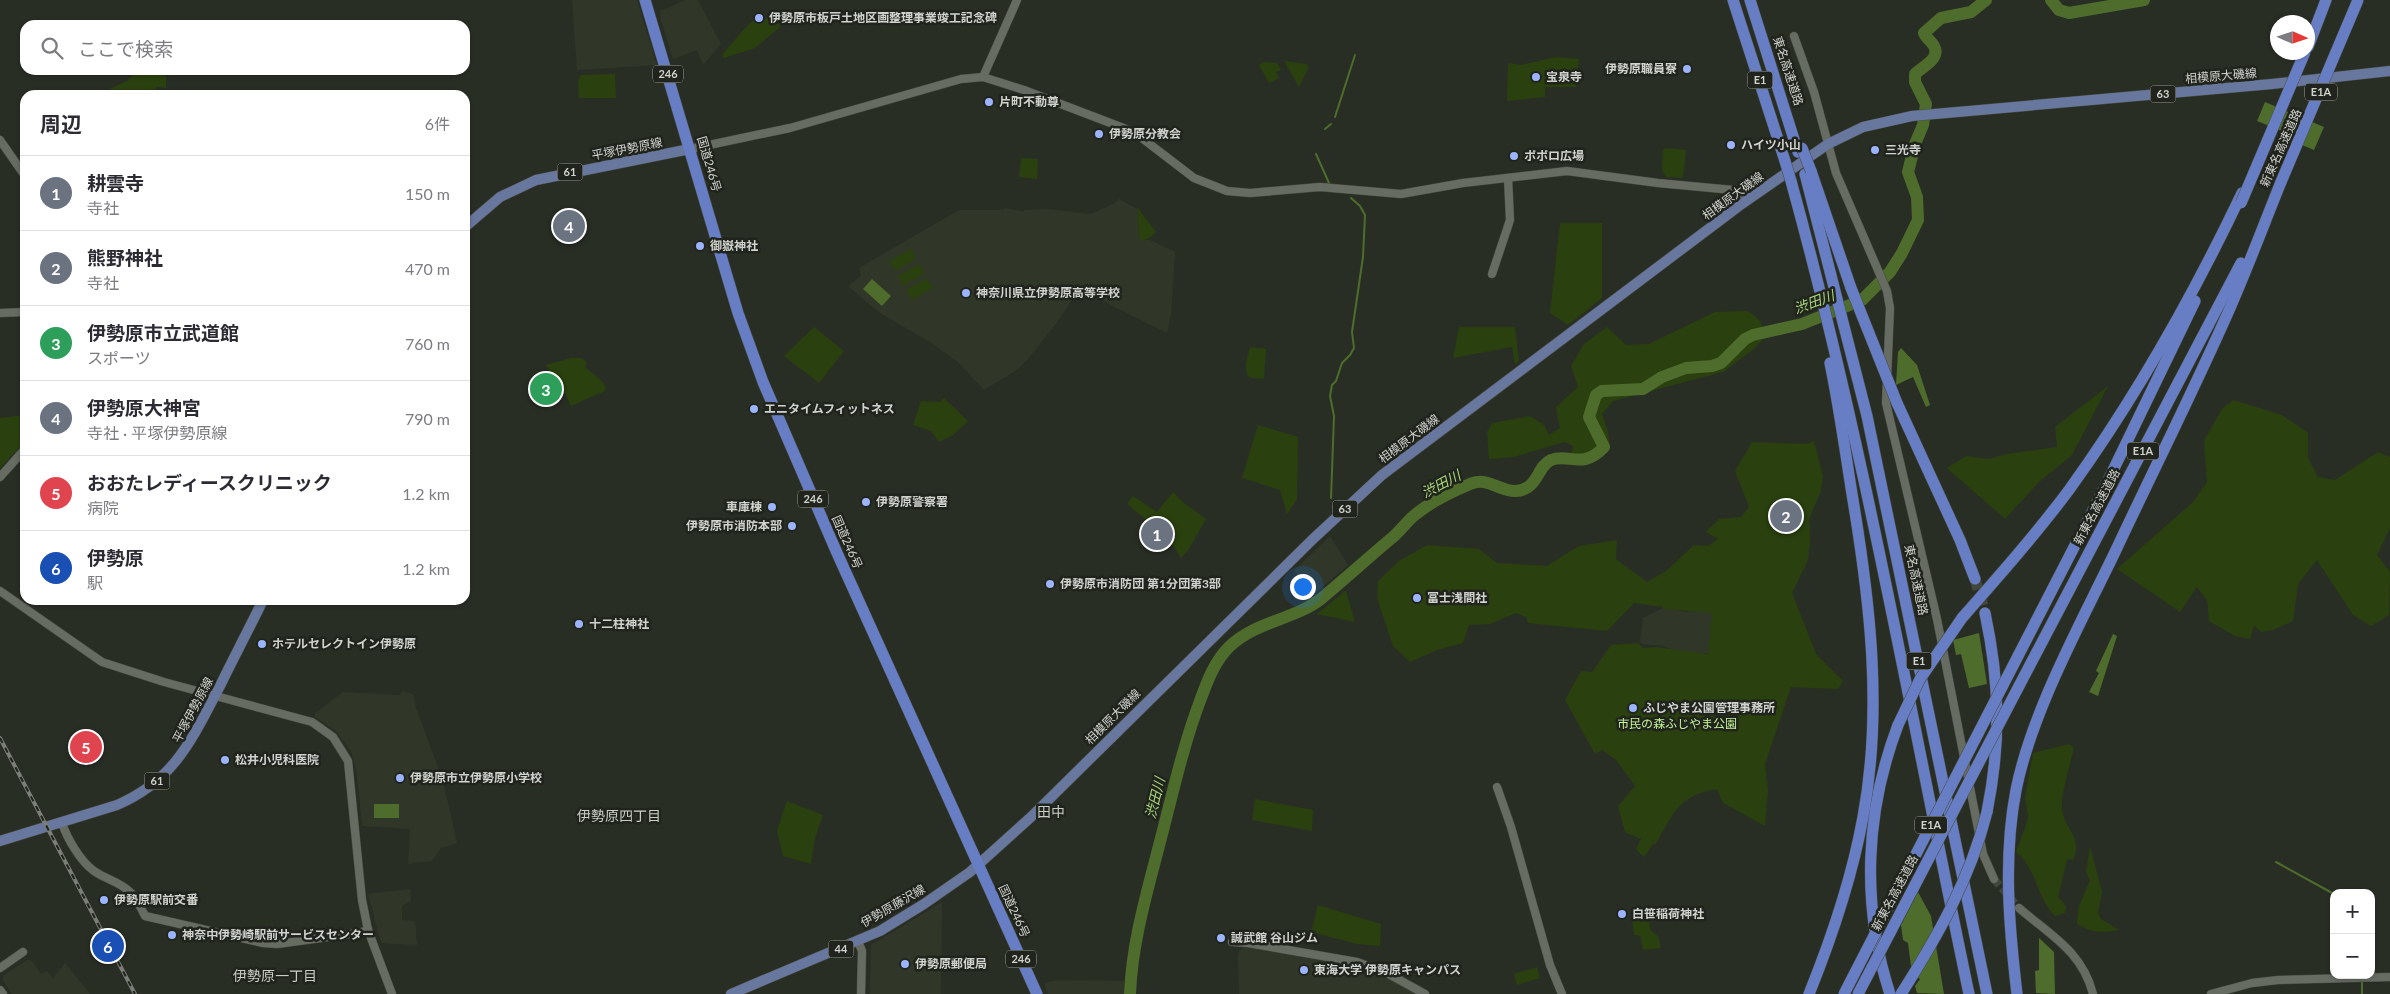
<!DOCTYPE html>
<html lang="ja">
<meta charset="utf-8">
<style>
:root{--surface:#fff;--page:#f7f7f7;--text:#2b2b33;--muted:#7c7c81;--line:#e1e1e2;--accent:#2563eb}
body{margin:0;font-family:Lato,"Noto Sans JP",sans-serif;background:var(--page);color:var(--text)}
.controls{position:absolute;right:15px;bottom:15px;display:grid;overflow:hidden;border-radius:10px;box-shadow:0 1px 4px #0004}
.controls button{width:45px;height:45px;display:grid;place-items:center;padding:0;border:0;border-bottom:1px solid var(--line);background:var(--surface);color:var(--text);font:25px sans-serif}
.compass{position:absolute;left:2270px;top:15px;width:45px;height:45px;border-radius:50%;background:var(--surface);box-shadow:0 1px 4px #0004;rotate:93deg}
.you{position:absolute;left:1302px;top:586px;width:18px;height:18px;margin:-12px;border:4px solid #fff;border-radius:50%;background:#1a73e8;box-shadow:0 0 0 8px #1a73e833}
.badge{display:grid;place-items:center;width:32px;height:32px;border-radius:50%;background:var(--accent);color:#fff;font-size:16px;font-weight:700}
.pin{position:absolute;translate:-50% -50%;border:2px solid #fff;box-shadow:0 1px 5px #0006}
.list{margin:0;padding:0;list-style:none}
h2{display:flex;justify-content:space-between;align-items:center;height:65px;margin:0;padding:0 20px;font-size:21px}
h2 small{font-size:16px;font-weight:400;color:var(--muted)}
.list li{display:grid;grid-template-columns:32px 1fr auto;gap:15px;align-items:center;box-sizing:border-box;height:75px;padding:0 20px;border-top:1px solid var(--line)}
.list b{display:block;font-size:19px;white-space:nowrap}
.list p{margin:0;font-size:16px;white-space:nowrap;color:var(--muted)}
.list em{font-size:16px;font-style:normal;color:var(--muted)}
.icon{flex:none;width:28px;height:28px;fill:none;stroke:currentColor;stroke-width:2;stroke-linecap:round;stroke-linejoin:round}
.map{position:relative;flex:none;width:2390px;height:994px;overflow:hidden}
.search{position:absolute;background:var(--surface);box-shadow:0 1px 4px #0004;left:20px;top:20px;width:450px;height:55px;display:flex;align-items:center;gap:12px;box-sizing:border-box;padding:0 18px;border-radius:15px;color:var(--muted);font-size:19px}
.panel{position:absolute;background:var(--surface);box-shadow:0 1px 4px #0004;left:20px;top:90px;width:450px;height:515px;border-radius:15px}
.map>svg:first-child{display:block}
.built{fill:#303729}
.green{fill:#2a400f}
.water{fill:#4e6d2c}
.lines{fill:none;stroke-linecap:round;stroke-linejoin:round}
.stream{stroke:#4e6d2c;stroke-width:2}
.river{stroke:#4e6d2c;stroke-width:12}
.minor-tunnel{stroke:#42473e;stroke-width:8;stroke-dasharray:8 4;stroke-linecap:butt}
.highway-tunnel{stroke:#42473e;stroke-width:11;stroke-dasharray:11 5.5;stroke-linecap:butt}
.minor-casing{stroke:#474b43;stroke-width:9}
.major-casing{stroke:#474b43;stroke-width:11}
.highway-casing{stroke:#474b43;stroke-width:12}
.minor{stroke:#676c63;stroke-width:8}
.major{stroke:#68779d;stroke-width:10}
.highway{stroke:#687ec4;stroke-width:11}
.rail-casing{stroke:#7b7f78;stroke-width:4}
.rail{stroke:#20241c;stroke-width:2;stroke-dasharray:5.5;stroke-linecap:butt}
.highway-bridge-casing{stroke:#474b43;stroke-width:12;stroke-linecap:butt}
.highway-bridge{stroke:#687ec4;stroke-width:11}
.poi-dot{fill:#9cb4fd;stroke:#20241c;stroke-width:2}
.labels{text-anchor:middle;stroke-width:5;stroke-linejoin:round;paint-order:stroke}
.shield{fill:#20241c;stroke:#9a9e98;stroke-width:1}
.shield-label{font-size:11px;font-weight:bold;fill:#cfd2cd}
.poi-label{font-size:12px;font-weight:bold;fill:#cfd2cd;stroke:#20241c;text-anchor:start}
.street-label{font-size:12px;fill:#cfd2cd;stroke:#20241c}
.park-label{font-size:12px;fill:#c5f497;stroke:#20241c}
.water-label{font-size:14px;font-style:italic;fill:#a9d67b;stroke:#20241c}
.neighbourhood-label{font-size:14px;fill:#c8cec3;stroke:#20241c}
</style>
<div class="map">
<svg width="2390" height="994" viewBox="0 0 2390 994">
<rect width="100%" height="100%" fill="#292e25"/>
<g class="built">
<polygon points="572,0 637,0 657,65 577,70"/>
<polygon points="686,0 698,0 721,44 703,65 697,50 673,59 661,20 660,11"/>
<polygon points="1119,199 1137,209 1139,239 1150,240 1175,252 1171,315 1167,333 1079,289 1058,321 1028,359 1017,370 984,390 959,363 930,342 880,313 848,286 861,276 859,268 959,210 1003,210 1005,208 1024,212 1024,210 1046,209 1090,214 1114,204"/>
<polygon points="1330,536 1348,565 1312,596 1294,571"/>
<polygon points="1665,607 1684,612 1710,611 1713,614 1709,653 1680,653 1664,646 1642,644 1640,642 1643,618"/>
<polygon points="403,691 414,695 416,708 443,781 457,843 441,848 432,861 413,863 408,864 410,829 362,826 357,774 351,751 336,731 315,717 315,713 343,692 399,695"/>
<polygon points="410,889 411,901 402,906 402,920 415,921 417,945 381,943 368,894"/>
<polygon points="942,902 941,994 870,994 871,945"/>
<polygon points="1244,947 1294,953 1359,966 1394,980 1418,994 1239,994 1238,956 1239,951"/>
<polygon points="27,960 32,961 41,974 47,971 53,978 65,963 90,994 12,994 3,981 3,976"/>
<polygon points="1059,980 1124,981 1124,994 1048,994 1044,983"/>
</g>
<g class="green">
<polygon points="759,15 764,20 770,15 781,26 755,48 724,58 722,55 744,29"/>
<polygon points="1556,57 1579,59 1576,87 1545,87 1545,97 1507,101 1508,63 1521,65"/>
<polygon points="1284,61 1307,64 1309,67 1299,87"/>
<polygon points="1264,62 1277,63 1281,70 1276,72 1279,78 1269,83 1259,65"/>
<polygon points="138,70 166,70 166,88 156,87 155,95 97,95 127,81"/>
<polygon points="615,74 616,98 579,98 578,80 581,75"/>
<polygon points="1666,148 1686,150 1683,178 1666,177 1662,170 1663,150"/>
<polygon points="1021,158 1038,159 1037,179 1019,177"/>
<polygon points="1137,207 1156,232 1149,238 1142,241 1139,239"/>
<polygon points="1560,223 1602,223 1602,298 1568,325 1550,313"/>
<polygon points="911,249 916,259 895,271 889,261"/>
<polygon points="919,264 925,273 903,286 898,276"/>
<polygon points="927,278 933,288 912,300 906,290"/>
<path d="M1747,311C1760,318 1763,323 1764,338L1754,349L1723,372L1613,401L1602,414C1612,442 1616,457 1581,464L1571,454L1573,446L1564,442L1514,457L1489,459L1487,432L1492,423L1530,416L1544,425L1549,435L1560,428L1556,407L1578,387L1571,366L1584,344L1607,327L1626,345L1649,344L1715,312Z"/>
<polygon points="814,327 844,351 819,383 784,356"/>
<polygon points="1459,327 1515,327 1519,361 1515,364 1512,347 1453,358"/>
<polygon points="1250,347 1266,349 1264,379 1251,378 1247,375 1246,364"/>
<polygon points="571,358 581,358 587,362 585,367 602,381 606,388 605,391 571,406 559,381 556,381 546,365"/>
<polygon points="2108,386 2072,455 2039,482 2005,519 1947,468 1966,456 1989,459 2006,454 2057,447 2055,427"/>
<polygon points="944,398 968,421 953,435 939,442 931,431 913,425 921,401 940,402"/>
<polygon points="2233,400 2282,415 2308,433 2308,458 2318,477 2335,480 2378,452 2390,457 2390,528 2377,555 2390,572 2389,615 2371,626 2353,615 2317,560 2298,584 2293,621 2273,630 2261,632 2254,626 2250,639 2235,636 2209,621 2207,600 2197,587 2180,612 2117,569 2193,502 2207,482 2204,441 2222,409"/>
<polygon points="25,415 25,442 0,468 0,418"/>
<polygon points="1258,425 1298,437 1297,499 1287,514 1280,490 1242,478"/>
<path d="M1814,441L1823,476L1821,491L1809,519L1810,540L1808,560L1792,593L1816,654L1843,681L1838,689L1791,687L1765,764L1768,790L1765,826L1723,803L1717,789C1678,795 1673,815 1655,845L1653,844L1644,857L1636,849L1641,839L1625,832L1618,806L1635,786L1616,760L1602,750L1595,754L1565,700L1581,671L1592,672L1611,645L1638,643L1643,648L1656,647L1708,654L1712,613L1663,609V607L1634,603L1607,631L1528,623L1526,617L1516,613L1490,624L1469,625L1463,643L1437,650L1410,662L1393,646L1377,598L1378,581L1399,561L1427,545L1479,549L1497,563L1547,566L1579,546L1617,540L1616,559L1647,582L1666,571L1694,545L1708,546L1718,539L1706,532L1719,519L1741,517L1749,507L1735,471L1752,442L1806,444Z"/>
<polygon points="1173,492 1184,503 1206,519 1189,549 1181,558 1169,539 1127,504 1133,496 1157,512"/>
<polygon points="1346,591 1355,622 1317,614 1345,591"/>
<path d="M2069,744L2074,748C2070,765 2061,792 2062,809C2064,829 2082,835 2074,859L2067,860L2058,897L2066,906L2065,913L2055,916C2036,898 2037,868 2016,852L2027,822L2028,815L2025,798L2033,753Z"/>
<polygon points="1255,799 1313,810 1312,831 1252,820"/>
<polygon points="787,801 823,815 815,838 811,864 783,856 777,831"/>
<path d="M2090,846L2102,892L2098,913L2101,919L2119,930C2102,933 2092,933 2077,924L2079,906L2090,880L2086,872Z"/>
<polygon points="1318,905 1381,924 1380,946 1357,944 1311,932"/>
<polygon points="1648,918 1651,931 1658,936 1661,948 1643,950 1640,936 1634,935 1632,919"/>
<polygon points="1537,967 1540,978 1517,985 1514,974"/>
</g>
<g class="water">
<polygon points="2265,102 2324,127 2314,150 2280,136 2282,131 2257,121"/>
<polygon points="872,279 891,296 882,306 863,289"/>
<polygon points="1901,348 1917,365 1930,405 1926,407 1913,377 1896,385 1898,352"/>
<polygon points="1979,633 1987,684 1969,688 1961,654 1956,655 1953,640"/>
<polygon points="2113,634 2117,636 2098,696 2089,692 2099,673 2096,671"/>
<rect x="374" y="804" width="25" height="14"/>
<polygon points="1918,892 1931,916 1944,994 1917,993 1915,986 1920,979 1912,974 1908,943 1903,940 1901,925"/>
<polygon points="2039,938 2054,952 2055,994 2036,993 2035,971 2039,970"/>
</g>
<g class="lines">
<g class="stream">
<polyline points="1335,117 1355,55"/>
<polyline points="1325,129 1331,124"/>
<polyline points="1316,154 1329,183"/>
<polyline points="1331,498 1334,416 1330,396 1332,385 1336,381 1342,363 1350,355 1354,348 1352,332 1363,257 1365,215 1360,206 1351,198"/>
<polyline points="2276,862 2334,894"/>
<polyline points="2362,982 2362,994"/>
</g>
<g class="river">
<polyline points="2051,0 2059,10 2069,13 2144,0"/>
<path d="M1130,994C1132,941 1148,889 1161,838C1173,792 1183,746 1200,701C1207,682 1214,662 1229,647C1255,621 1295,620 1322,598C1346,578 1369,557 1393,537C1401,530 1408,520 1416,514C1432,501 1451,492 1470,484C1487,476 1500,492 1516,491C1538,490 1537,466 1551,460C1569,453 1583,470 1604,447L1589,417L1596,395L1602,391L1643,389L1662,377L1686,368L1712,366L1721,363L1745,339L1753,335L1802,324L1862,300L1890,272L1902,253L1918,220L1917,197L1908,172L1915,144L1923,125L1926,104L1915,82V74C1922,67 1941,59 1934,46C1931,41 1926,38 1924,33L1941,18L1971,12L1986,0"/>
</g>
<polyline class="minor-tunnel" points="1994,879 2019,908"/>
<polyline class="highway-tunnel" points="1975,579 1985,613"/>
<g class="minor-casing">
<g id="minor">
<polyline points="1794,36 1814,92 1836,173 1887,291 1890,308 1886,403 1937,619 1983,854 1994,879"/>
<polyline points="983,77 1017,0"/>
<polyline points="0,140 25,176"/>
<polyline points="690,149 790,128 961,79 983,77 1024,90 1134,132 1194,178 1227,191 1250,193 1320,187 1401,194 1463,183 1567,171 1658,183 1733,190 1750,198"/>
<polyline points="1492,274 1510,220 1508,178"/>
<polyline points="0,313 25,312"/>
<polyline points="0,477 25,449"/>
<polyline points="0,591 102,662 164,682 312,722 333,737 348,761 362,900 368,930 392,994"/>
<polyline points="1497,787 1511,827 1550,965 1562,994"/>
<path d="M62,823C67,838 80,861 94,871C105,879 121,882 131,893C137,899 141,908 145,916L263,943L277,944L358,933L368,930"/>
<path d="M2019,908C2050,935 2082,951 2093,994"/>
<polyline points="858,941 862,951 861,994"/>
<polyline points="1232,942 1248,943 1357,962 1385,972 1425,994"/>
<polyline points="0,968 23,952"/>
<polyline points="0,990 3,994"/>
<polyline points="2211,994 2252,983 2278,980 2390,977"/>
</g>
</g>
<g class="major-casing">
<g id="major">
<polyline points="465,227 500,197 536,180 690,149"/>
<path d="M0,841L117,805C175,780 192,739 220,686C234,657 249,629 263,600"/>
<polyline points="731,994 880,931 924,904 970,872 1031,817 1313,539 1382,475 1739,206 1828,144 1863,127 1912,116 2272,84 2390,71"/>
</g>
</g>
<g class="highway-casing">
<g id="highway">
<polyline points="645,0 738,313 763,382 837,553 1037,994"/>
<polyline points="1733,0 1785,161"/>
<polyline points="1750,0 1798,152"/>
<polyline points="2308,47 2326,0"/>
<polyline points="1811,171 1851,288"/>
<polyline points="1805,174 1867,416 1987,994"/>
<path d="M1791,181C1865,449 1912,722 1969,994"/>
<polyline points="1897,403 1960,540 1975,579"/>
<path d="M1985,613C2000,683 2001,742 1987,812"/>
<path d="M1962,618C1999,576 2036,534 2069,490C2136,397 2193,296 2242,193"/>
<polyline points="2018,656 2105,487 2195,301"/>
<polyline points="2019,686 2241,263"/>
<path d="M1809,994C1832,937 1852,878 1863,817C1883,710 1870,601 1852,494C1845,450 1839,406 1830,363"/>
<path d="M1890,994C1861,905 1865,812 1898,725"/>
<path d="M2017,994C2009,926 2003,858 2016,790C2032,711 2080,625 2115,552C2153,471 2194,390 2230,308C2248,267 2264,224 2281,182"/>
</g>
</g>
<use href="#minor" class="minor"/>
<use href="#major" class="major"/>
<use href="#highway" class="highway"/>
<g class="rail-casing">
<polyline id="rail" points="0,738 135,994"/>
</g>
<use href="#rail" class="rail"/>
<g class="highway-bridge-casing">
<g id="highway-bridge">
<polyline points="1802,148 1811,171"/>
<polyline points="1785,161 1791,181"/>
<polyline points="2281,182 2358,0"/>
<polyline points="2241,203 2305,52"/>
<polyline points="1851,288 1897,403"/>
<polyline points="1898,725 1920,679 1962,618"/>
<polyline points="1844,994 2018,656"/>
<polyline points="1858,994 2019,686"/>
<path d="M1901,994C1938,936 1970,879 1987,812"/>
</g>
</g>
<use href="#highway-bridge" class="highway-bridge"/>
</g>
<g class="poi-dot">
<circle cx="759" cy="18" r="5"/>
<circle cx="1687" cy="69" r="5"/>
<circle cx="1536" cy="77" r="5"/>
<circle cx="989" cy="102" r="5"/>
<circle cx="1099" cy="134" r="5"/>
<circle cx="1731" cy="145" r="5"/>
<circle cx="1875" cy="150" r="5"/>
<circle cx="1514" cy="156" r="5"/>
<circle cx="700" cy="246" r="5"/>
<circle cx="966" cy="293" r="5"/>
<circle cx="754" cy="409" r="5"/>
<circle cx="866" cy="502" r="5"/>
<circle cx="772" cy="507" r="5"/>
<circle cx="792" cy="526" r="5"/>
<circle cx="1050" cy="584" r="5"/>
<circle cx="1417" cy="598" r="5"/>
<circle cx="579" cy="624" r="5"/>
<circle cx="262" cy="644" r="5"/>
<circle cx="1633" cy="708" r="5"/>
<circle cx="225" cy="760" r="5"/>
<circle cx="400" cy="778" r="5"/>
<circle cx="104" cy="900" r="5"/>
<circle cx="1622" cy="914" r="5"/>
<circle cx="172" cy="935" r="5"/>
<circle cx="1221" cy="938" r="5"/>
<circle cx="905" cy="964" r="5"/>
<circle cx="1304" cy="970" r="5"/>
</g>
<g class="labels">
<g class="shield">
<rect x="653" y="65.5" width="30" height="17" rx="4"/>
<rect x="1747.5" y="71.5" width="25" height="17" rx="4"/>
<rect x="2305" y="83.5" width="32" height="17" rx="4"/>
<rect x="2150.5" y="85.5" width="25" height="17" rx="4"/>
<rect x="557.5" y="163.5" width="25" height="17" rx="4"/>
<rect x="2127" y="442.5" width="32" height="17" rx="4"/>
<rect x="798" y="490.5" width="30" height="17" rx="4"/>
<rect x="1332.5" y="500.5" width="25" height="17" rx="4"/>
<rect x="1906.5" y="652.5" width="25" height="17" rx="4"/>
<rect x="144.5" y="772.5" width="25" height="17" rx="4"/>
<rect x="1915" y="816.5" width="32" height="17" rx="4"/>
<rect x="828.5" y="940.5" width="25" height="17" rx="4"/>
<rect x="1006" y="950.5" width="30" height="17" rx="4"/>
</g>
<g class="shield-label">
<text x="668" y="78">246</text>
<text x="1760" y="84">E1</text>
<text x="2321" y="96">E1A</text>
<text x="2163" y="98">63</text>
<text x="570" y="176">61</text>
<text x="2143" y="455">E1A</text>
<text x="813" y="503">246</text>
<text x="1345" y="513">63</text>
<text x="1919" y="665">E1</text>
<text x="157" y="785">61</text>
<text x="1931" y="829">E1A</text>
<text x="841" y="953">44</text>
<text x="1021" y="963">246</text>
</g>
<g class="poi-label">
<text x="769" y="22">伊勢原市板戸土地区画整理事業竣工記念碑</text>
<text x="1677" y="73" text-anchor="end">伊勢原職員寮</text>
<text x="1546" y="81">宝泉寺</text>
<text x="999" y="106">片町不動尊</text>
<text x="1109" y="138">伊勢原分教会</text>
<text x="1741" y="149">ハイツ小山</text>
<text x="1885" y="154">三光寺</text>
<text x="1524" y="160">ポポロ広場</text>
<text x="710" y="250">御嶽神社</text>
<text x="976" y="297">神奈川県立伊勢原高等学校</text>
<text x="764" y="413">エニタイムフィットネス</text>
<text x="876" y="506">伊勢原警察署</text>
<text x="762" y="511" text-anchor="end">車庫棟</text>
<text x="782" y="530" text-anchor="end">伊勢原市消防本部</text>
<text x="1060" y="588">伊勢原市消防団 第1分団第3部</text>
<text x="1427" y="602">冨士浅間社</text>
<text x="589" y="628">十二柱神社</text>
<text x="272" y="648">ホテルセレクトイン伊勢原</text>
<text x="1643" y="712">ふじやま公園管理事務所</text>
<text x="235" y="764">松井小児科医院</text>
<text x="410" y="782">伊勢原市立伊勢原小学校</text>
<text x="114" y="904">伊勢原駅前交番</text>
<text x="1632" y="918">白笹稲荷神社</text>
<text x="182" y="939">神奈中伊勢崎駅前サービスセンター</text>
<text x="1231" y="942">誠武館 谷山ジム</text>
<text x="915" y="968">伊勢原郵便局</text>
<text x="1314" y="974">東海大学 伊勢原キャンパス</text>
</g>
<g class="street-label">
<text transform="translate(1788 71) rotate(72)" y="4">東名高速道路</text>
<text transform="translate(2221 76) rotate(-5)" y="4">相模原大磯線</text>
<text transform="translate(2281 148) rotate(-66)" y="4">新東名高速道路</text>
<text transform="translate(627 149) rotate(-11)" y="4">平塚伊勢原線</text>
<text transform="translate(709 164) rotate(74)" y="4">国道246号</text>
<text transform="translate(1733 196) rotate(-36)" y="4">相模原大磯線</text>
<text transform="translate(1409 439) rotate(-37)" y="4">相模原大磯線</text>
<text transform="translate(2097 507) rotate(-62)" y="4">新東名高速道路</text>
<text transform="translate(847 542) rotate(66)" y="4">国道246号</text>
<text transform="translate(1916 580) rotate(78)" y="4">東名高速道路</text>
<text transform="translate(193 710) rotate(-62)" y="4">平塚伊勢原線</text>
<text transform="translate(1113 717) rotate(-45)" y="4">相模原大磯線</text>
<text transform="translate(1895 893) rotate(-62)" y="4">新東名高速道路</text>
<text transform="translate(893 906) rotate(-30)" y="4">伊勢原藤沢線</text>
<text transform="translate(1014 911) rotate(65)" y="4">国道246号</text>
</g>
<g class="park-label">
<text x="1677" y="728">市民の森ふじやま公園</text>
</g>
<g class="water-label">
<text transform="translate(1814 302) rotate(-20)" y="5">渋田川</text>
<text transform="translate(1441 484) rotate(-28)" y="5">渋田川</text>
<text transform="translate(1155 798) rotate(-76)" y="5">渋田川</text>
</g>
<g class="neighbourhood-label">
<text x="1051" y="817">田中</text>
<text x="619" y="821">伊勢原四丁目</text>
<text x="275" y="981">伊勢原一丁目</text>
</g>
</g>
</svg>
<div class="controls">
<button>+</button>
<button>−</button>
</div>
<svg class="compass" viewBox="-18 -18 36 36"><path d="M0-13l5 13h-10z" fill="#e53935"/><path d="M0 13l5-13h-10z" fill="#7c7c81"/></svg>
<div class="you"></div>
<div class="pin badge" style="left:1157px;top:534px;background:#6b7280">1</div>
<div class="pin badge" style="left:1786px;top:516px;background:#6b7280">2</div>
<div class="pin badge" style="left:546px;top:389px;background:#2e9e5b">3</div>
<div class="pin badge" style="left:569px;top:226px;background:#6b7280">4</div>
<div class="pin badge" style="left:86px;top:747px;background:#e0444e">5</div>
<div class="pin badge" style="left:108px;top:946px;background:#1a4fb4">6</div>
<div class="search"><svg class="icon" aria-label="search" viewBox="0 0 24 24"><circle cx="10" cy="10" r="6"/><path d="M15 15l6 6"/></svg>ここで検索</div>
<section class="panel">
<h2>周辺<small>6件</small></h2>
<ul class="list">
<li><span class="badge" style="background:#6b7280">1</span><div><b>耕雲寺</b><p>寺社</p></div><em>150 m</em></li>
<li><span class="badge" style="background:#6b7280">2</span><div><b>熊野神社</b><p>寺社</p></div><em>470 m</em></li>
<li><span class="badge" style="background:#2e9e5b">3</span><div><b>伊勢原市立武道館</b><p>スポーツ</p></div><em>760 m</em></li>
<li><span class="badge" style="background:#6b7280">4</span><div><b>伊勢原大神宮</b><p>寺社 · 平塚伊勢原線</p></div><em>790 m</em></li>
<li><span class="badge" style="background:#e0444e">5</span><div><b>おおたレディースクリニック</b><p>病院</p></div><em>1.2 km</em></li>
<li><span class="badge" style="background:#1a4fb4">6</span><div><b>伊勢原</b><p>駅</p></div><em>1.2 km</em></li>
</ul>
</section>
</div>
